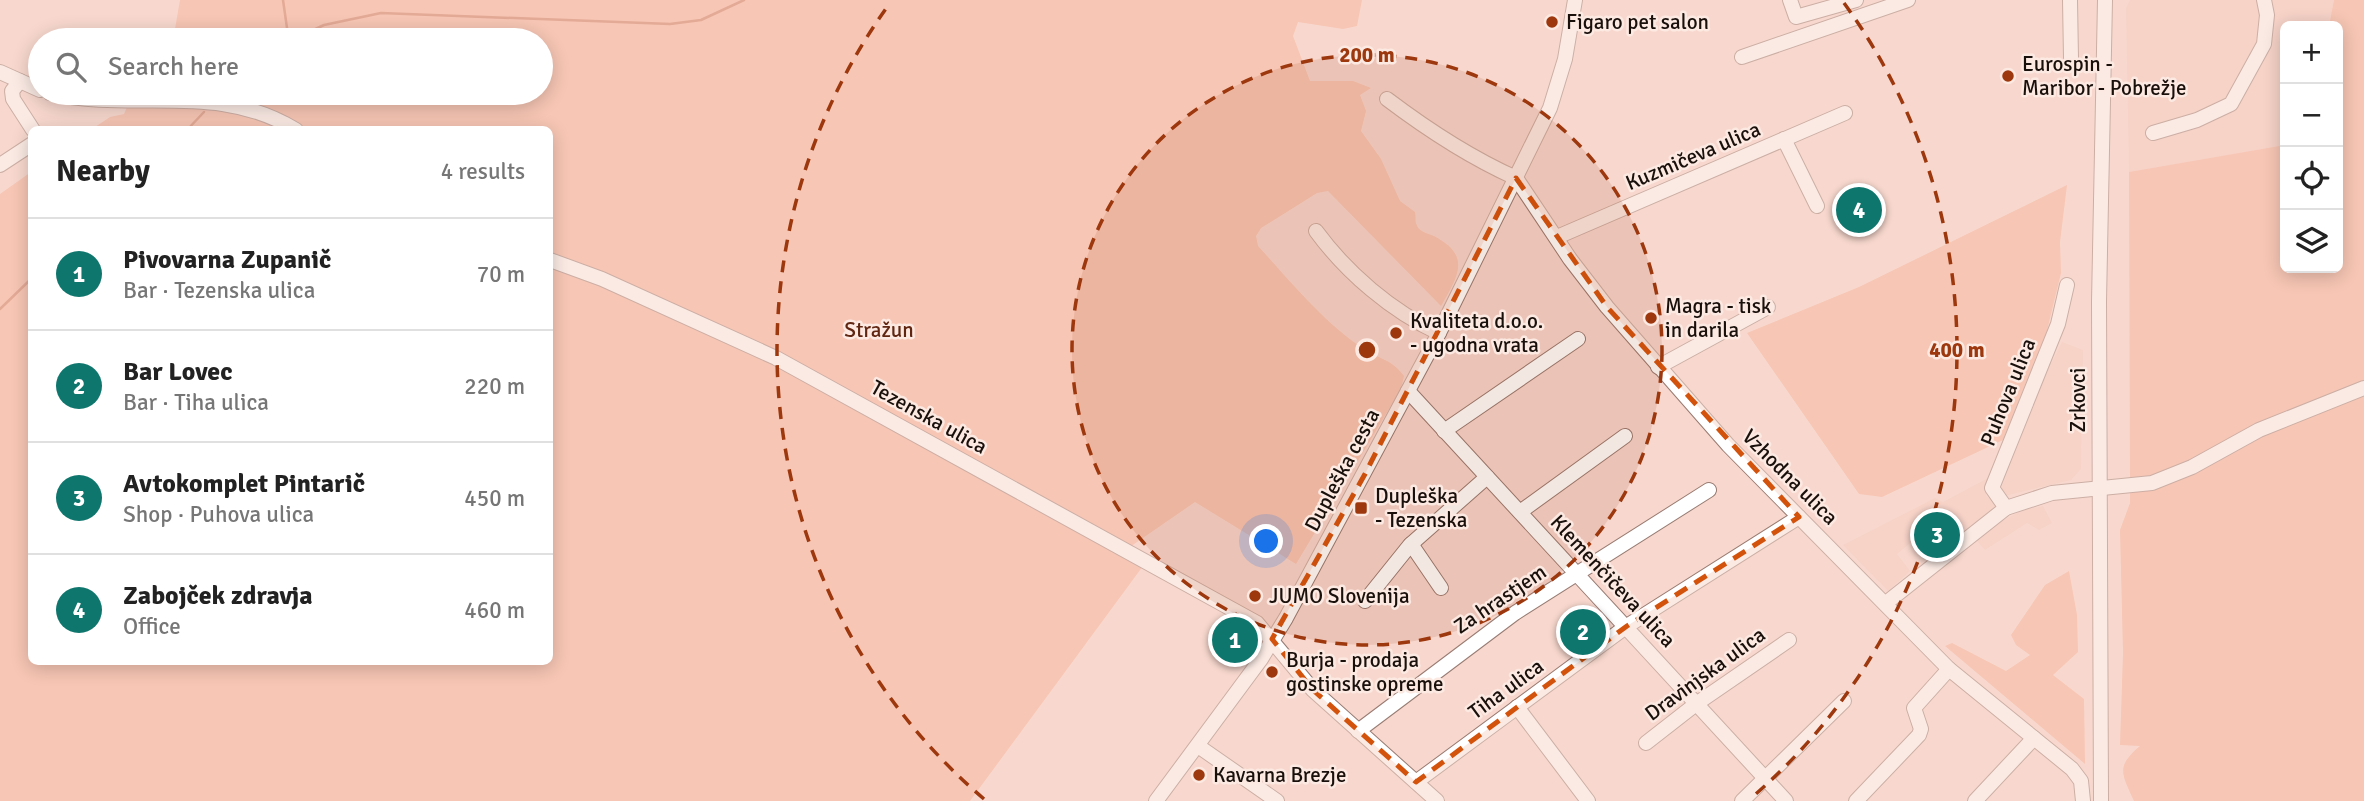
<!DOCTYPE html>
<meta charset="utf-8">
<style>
:root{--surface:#fff;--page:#f2f2f2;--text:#222;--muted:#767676;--line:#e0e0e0;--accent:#0f766e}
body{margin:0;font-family:Signika,sans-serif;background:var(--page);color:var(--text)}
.controls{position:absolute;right:21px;top:21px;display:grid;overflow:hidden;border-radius:10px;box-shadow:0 4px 18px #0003}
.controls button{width:63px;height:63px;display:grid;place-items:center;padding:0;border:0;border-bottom:2px solid var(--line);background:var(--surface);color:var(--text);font:35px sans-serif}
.you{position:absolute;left:1267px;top:542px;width:24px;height:24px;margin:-18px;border:5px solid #fff;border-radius:50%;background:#1a73e8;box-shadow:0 0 0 10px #1a73e833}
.badge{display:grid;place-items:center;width:46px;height:46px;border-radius:50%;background:var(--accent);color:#fff;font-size:23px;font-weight:700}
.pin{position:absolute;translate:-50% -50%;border:4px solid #fff;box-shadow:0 2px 7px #0006}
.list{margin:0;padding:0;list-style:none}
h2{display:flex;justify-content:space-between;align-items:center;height:91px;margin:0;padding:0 28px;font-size:30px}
h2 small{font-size:23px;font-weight:400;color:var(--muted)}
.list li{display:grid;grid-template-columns:46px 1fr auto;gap:21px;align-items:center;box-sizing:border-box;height:112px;padding:0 28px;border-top:2px solid var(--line)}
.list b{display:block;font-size:26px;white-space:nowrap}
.list p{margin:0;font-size:23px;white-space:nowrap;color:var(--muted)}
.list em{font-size:23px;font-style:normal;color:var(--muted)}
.icon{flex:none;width:38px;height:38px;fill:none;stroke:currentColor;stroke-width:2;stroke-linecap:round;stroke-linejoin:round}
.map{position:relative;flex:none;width:2364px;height:801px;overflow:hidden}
.search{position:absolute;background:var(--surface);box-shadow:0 4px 18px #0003;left:28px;top:28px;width:525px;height:77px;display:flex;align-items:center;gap:18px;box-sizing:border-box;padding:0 24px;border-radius:38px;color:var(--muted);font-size:26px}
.panel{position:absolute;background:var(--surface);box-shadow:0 4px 18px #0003;left:28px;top:126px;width:525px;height:539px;border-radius:10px}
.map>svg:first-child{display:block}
.built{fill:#f3cbbe}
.green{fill:#f7af96}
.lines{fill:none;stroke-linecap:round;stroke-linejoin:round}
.stream{stroke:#ca7152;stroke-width:2.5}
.minor-casing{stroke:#987b72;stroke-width:16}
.minor{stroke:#fff;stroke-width:14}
.marked{fill:none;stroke:#d3520c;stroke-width:5;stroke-dasharray:14 9;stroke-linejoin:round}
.ring{fill:none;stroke:#9d370d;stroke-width:3.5;stroke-dasharray:12 9}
.poi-dot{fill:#9d370d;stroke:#fce9e2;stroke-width:2.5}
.labels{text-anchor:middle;stroke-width:5;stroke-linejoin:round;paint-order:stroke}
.poi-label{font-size:21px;fill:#190f0b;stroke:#fce9e2;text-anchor:start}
.street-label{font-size:21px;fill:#190f0b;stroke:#fce9e2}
.park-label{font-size:21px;fill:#602611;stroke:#fce9e2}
.centre{fill:#9d370d;stroke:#fce9e2;stroke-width:3.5}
.ring-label{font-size:21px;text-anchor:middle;font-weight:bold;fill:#9d370d;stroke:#fce9e2;stroke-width:5;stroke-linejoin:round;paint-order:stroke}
</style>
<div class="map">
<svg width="2364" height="801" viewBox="0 0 2364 801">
<rect width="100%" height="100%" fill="#f8d8ce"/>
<g class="built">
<polygon points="2130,0 2334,0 2329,26 2285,26 2285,145 2129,172 2126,8"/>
<polygon points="2062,342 2083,350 2081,469 2071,480 2004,496 2001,489 2041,384"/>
<polygon points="1988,478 1986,496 1998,505 1955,541 1937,521 1897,554 1910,571 1888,591 1843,545 1935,498 1943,502"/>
<polygon points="2043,506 2052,523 2039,530 2027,523 1985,550 1977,541 1992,526 2021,511"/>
</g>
<g class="green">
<path d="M180,0H1362L1357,26L1343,29L1298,22L1293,36L1310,81H1353L1371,88L1360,95L1366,111L1361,131L1381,159L1400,201L1415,212C1416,216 1415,220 1416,223C1418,232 1427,233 1434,236C1472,256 1458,276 1441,306L1328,191L1317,193L1261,228L1256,236L1258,246C1291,282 1323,322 1364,349C1379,359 1393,360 1404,376L1401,389L1296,564L1195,502L1124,551L1143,566L970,801H0V194L31,172L32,662H550V130L92,129L110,117L124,114L133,93H541V40H173Z"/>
<path d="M2334,0H2364V801H2134C2122,774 2115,767 2140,746L2120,745L2123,653L2120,530L2130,503L2129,172L2285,145V268H2338V26H2329Z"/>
<polygon points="2067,185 2060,242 2061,273 2042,351 2029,375 2003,440 1882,497 1859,494 1747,333 1859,287"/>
<polygon points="2069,571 2077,615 2078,652 2053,675 2084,699 2085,764 1945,646 1952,643 2006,671 2030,655 2016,645 2011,635 2045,585"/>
</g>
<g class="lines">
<g class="stream">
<polyline points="278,40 287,28 283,0"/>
<polyline points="292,40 324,25 381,13 670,24 701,20 744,0"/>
<polyline points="187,130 204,112"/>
<polyline points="0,309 32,278"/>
</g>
<g class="minor-casing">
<g id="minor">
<polyline points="1790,0 1796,17 1856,0"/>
<polyline points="2070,0 2071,58"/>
<polyline points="1742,57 1908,0"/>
<polyline points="0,72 40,90"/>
<polyline points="20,81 12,91 13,99 33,130"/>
<path d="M50,93C134,113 217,81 296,130"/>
<path d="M1387,99C1428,130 1469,157 1516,178"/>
<polyline points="2153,133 2197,120 2231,104 2264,44 2267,15 2264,0"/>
<polyline points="1784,139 1817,206"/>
<polyline points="0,165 32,144"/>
<polyline points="1516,178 1570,259 1607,307 1728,445 1949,669 2072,769 2081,781 2083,801"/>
<path d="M1316,231C1346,272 1392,312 1439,333"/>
<polyline points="1557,237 1845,113"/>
<polyline points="550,260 602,279 776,358 1257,623 1313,690 1437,801"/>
<polyline points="1658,367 1768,307"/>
<polyline points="1408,391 1786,801"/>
<polyline points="1444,431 1578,339"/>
<polyline points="2006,508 1992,488 2058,324 2067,285"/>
<polyline points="1520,512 1625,436"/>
<polyline points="1411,544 1441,588"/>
<polyline points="1365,601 1410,545 1487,477"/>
<polyline points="1886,603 2006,508 2052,493 2152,483 2192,467 2259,430 2364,388"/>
<polyline points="1517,707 1588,801"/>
<polyline points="1358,731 1515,613 1709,490"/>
<polyline points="1646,743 1696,704 1789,640"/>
<polyline points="1198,746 1277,801"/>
<polyline points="1416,782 1627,626 1799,517"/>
<polyline points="1156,801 1261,659 1286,618 1439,333 1550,108 1565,59 1575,0"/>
<polyline points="1742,801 1844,701"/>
<polyline points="1856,801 1919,735 1921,729 1914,708 1949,669"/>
<polyline points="1975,801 2034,738"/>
<polyline points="2101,801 2099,302 2105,0"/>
</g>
</g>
<use href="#minor" class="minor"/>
</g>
<path d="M0 0H2364V801H0ZM1516,178L1607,307L1799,517L1627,626L1416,782L1313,690L1272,639L1365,474Z" fill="#f8d8ce" fill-opacity=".55" fill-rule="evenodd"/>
<path class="marked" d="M1516,178L1607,307L1799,517L1627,626L1416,782L1313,690L1272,639L1365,474Z"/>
<circle cx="1367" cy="350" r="295" fill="#9d370d" fill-opacity=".12"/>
<g class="ring">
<circle cx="1367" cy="350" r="295"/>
<path d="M984 799A590 590 0 0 1 890 3M1844 3A590 590 0 0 1 1750 799"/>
</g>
<g class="poi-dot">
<circle cx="1552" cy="22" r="7"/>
<circle cx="2008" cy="76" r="7"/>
<circle cx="1651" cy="318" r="7"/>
<circle cx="1396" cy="333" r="7"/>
<rect x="1354" y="501" width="14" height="14" rx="3.5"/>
<circle cx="1255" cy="596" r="7"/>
<circle cx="1272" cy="672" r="7"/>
<circle cx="1199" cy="775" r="7"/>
</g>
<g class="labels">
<g class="poi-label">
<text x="1566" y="29">Figaro pet salon</text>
<text x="2022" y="71">Eurospin -<tspan x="2022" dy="24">Maribor - Pobrežje</tspan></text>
<text x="1665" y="313">Magra - tisk<tspan x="1665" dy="24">in darila</tspan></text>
<text x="1410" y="328">Kvaliteta d.o.o.<tspan x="1410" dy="24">- ugodna vrata</tspan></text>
<text x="1375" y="503">Dupleška<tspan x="1375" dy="24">- Tezenska</tspan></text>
<text x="1269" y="603">JUMO Slovenija</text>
<text x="1286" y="667">Burja - prodaja<tspan x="1286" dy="24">gostinske opreme</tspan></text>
<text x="1213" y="782">Kavarna Brezje</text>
</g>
<g class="street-label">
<text transform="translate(1693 156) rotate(-23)" y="7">Kuzmičeva ulica</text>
<text transform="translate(2008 392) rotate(-68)" y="7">Puhova ulica</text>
<text transform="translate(2078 400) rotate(-90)" y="7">Zrkovci</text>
<text transform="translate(929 417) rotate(29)" y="7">Tezenska ulica</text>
<text transform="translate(1342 470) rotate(-62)" y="7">Dupleška cesta</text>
<text transform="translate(1790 477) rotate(45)" y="7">Vzhodna ulica</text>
<text transform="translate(1613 581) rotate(47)" y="7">Klemenčičeva ulica</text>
<text transform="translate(1500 599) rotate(-34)" y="7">Za hrastjem</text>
<text transform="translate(1705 674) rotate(-36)" y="7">Dravinjska ulica</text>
<text transform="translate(1506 689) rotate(-36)" y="7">Tiha ulica</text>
</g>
<g class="park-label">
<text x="879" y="337">Stražun</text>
</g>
</g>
<circle cx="1367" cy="350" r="10" class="centre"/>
<g class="ring-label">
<text x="1367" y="62">200 m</text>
<text x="1957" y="357">400 m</text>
</g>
</svg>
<div class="controls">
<button>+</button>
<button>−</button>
<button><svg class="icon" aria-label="locate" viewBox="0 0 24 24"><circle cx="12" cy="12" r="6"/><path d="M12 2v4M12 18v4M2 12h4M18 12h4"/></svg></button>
<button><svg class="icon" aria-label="layers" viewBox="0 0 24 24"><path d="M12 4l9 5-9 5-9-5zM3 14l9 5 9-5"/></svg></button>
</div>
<div class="you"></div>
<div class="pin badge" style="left:1235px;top:640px">1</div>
<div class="pin badge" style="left:1583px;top:632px">2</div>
<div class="pin badge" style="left:1937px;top:535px">3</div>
<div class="pin badge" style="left:1859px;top:210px">4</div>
<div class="search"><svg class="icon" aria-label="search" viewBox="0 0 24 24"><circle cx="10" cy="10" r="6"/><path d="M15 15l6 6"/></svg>Search here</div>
<section class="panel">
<h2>Nearby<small>4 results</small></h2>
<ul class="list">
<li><span class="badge">1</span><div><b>Pivovarna Zupanič</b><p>Bar · Tezenska ulica</p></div><em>70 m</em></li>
<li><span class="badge">2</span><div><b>Bar Lovec</b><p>Bar · Tiha ulica</p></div><em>220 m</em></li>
<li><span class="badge">3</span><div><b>Avtokomplet Pintarič</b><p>Shop · Puhova ulica</p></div><em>450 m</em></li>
<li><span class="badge">4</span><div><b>Zabojček zdravja</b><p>Office</p></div><em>460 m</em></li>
</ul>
</section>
</div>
